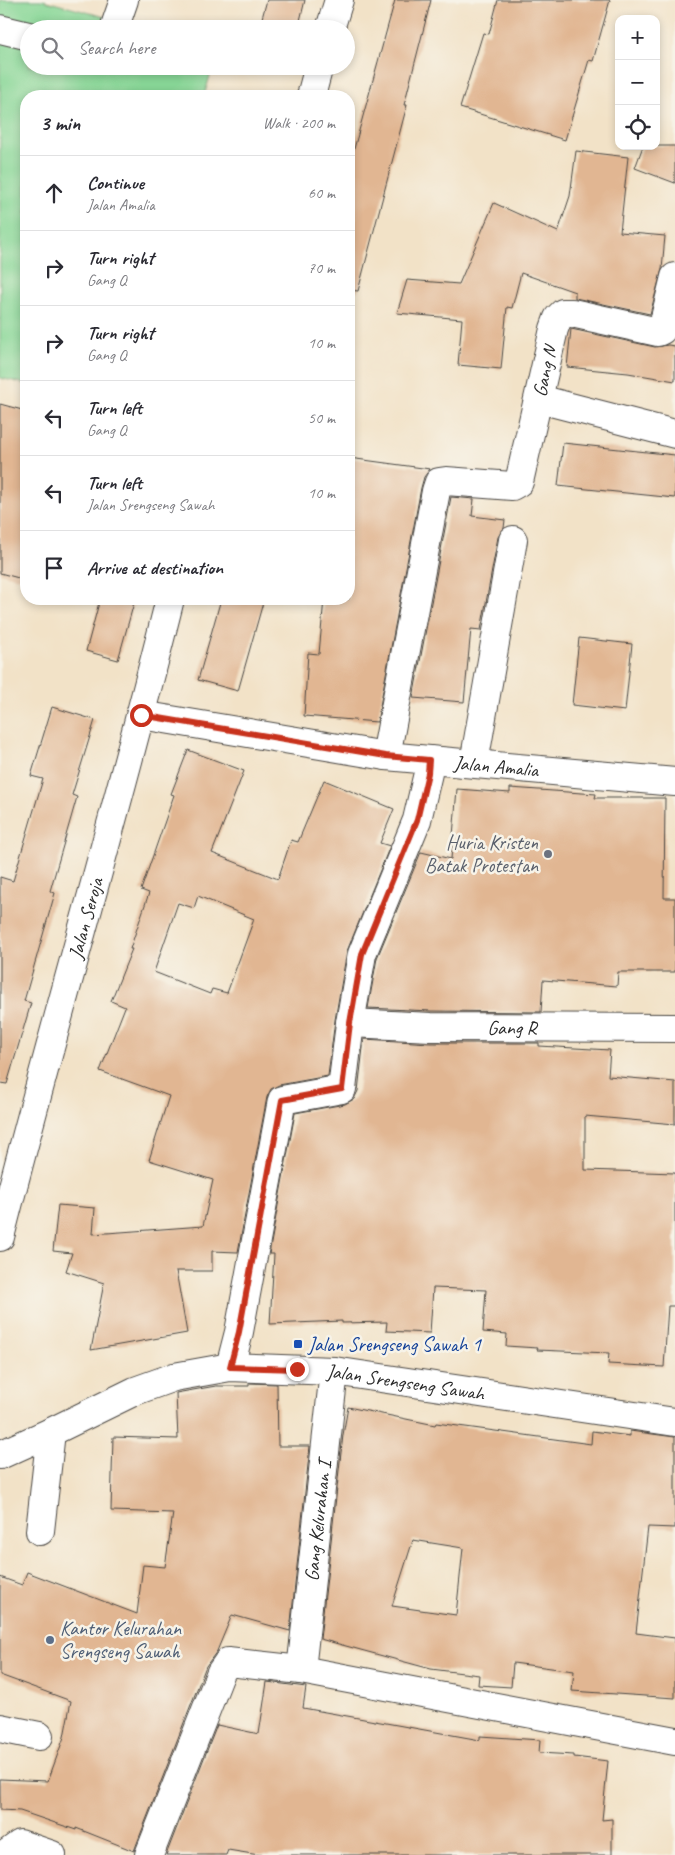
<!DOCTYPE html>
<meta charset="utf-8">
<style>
:root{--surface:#fff;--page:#f2f2f3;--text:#2b2b33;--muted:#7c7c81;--line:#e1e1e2}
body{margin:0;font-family:Caveat,sans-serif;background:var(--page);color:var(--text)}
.controls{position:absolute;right:15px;top:15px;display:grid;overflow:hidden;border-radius:10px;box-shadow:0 2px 8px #0003}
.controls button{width:45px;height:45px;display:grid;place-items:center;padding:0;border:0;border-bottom:1px solid var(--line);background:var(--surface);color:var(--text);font:25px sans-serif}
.stop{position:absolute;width:15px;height:15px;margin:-11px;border:4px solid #c8321e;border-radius:50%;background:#fff}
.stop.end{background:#c8321e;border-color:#fff;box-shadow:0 1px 5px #0008}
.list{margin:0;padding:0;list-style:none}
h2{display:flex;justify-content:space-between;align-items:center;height:65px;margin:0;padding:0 20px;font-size:21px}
h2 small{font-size:16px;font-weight:400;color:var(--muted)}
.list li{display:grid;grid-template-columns:32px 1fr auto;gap:15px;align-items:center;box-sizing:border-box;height:75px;padding:0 20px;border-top:1px solid var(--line)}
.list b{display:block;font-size:19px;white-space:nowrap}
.list p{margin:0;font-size:16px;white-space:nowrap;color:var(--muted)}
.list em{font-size:16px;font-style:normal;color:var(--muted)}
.icon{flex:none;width:28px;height:28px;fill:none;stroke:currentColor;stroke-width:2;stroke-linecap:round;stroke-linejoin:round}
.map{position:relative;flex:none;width:675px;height:1855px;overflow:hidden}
.search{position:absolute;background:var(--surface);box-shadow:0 2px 8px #0003;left:20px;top:20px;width:335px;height:55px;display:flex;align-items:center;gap:12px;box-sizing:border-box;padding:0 18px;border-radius:28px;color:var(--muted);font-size:19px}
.panel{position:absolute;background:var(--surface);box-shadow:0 2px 8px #0003;left:20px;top:90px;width:335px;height:515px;border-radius:20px}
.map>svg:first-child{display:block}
.green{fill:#88d797;stroke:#5a8161}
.building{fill:#e1b692;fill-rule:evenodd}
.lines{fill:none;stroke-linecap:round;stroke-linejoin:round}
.minor-casing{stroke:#494642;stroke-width:30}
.minor{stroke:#fff;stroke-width:28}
.route{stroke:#c8321e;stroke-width:6}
.worship-dot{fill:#6b7280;stroke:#f7f3e8;stroke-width:2}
.transit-dot{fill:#1a4fb4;stroke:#f7f3e8;stroke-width:2}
.service-dot{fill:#5c6f8a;stroke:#f7f3e8;stroke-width:2}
.labels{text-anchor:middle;stroke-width:5;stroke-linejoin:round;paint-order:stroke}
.street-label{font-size:20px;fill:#2b2b2b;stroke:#f7f3e8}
.worship-label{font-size:20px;fill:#5b616d;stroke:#f7f3e8;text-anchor:end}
.transit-label{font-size:20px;fill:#164399;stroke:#f7f3e8;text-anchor:start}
.service-label{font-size:20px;fill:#4e5e75;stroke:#f7f3e8;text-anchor:start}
</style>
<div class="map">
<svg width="675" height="1855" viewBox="0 0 675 1855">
<rect width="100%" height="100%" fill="#f7f3e8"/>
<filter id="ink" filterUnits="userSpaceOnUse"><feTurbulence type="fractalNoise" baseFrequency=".02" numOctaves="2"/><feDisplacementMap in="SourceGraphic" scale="10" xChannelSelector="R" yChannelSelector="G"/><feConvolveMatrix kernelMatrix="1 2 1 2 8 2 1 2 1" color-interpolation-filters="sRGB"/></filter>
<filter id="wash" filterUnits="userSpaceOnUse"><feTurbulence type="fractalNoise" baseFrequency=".0096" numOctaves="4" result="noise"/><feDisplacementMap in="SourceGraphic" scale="20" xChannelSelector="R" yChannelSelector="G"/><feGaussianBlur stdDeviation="1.12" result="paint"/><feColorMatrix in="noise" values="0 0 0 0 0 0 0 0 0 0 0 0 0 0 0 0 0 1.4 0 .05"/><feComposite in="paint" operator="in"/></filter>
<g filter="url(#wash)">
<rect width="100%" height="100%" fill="#f2e2c7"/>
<polygon class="green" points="0,0 42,0 149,29 29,29 29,66 213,66 204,96 26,96 26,384 0,378"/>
<g id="blocks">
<g class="building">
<polygon points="267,0 305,0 298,29 259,29"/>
<polygon points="395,0 431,0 404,105 407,105 358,291 349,290 349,167"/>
<polygon points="498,0 610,0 593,61 589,60 565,140 460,108 483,33 489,34"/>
<polygon points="643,146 675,146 675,183 635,168"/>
<polygon points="576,151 628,157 620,232 665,236 662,269 650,314 575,298 575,292 521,273 512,308 507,307 501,369 458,365 462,319 397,313 407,280 459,284 494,203 558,232 570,196"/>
<polygon points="571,329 655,347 668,345 675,346 675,381 628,373 567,367"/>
<polygon points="0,404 26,411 26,580 0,573"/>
<polygon points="563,443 675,455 675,498 558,486"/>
<polygon points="349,458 430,469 424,477 421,488 377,722 304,716 308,653 319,654 324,599 349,599"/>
<polygon points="451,497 474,499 472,516 505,520 504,528 498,537 481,630 471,629 464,702 413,698"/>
<polygon points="100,599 135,599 118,660 86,651"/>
<polygon points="221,599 264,599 238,691 198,680"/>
<polygon points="579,638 632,644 625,711 572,705"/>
<polygon points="52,707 95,720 72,795 77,797 50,891 55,893 24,1001 31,1003 7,1084 0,1083 0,877 13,881 43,779 31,776"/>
<path d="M188,750L244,771L212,853L278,879L291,840L298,842L324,780L394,809L380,843L390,846L347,951L335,1020L328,1076L279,1085L271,1089L267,1097L238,1252L212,1251V1271H176L187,1333L91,1350L104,1283L66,1271L72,1253L53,1251L58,1205L95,1208L93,1234L203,1226L213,1180L149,1160L169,1096L100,1071L125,1007L111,1001L132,949H130L149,893L141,890L174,795L171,794ZM198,896L254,919L227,993L212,989L210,994L154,972L178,903L194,908Z"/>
<polygon points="510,788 596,794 595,798 665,798 664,898 675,898 675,972 618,972 617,986 543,980 541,1012 431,1011 368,1008 377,958 421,852 451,859 457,789 510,793"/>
<polygon points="364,1039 430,1043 539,1043 539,1046 610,1050 608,1076 675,1082 675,1124 585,1116 585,1170 675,1173 675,1306 668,1306 664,1367 608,1364 609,1353 537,1350 538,1348 506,1346 507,1334 483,1332 486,1290 433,1288 430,1333 386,1331 387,1322 342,1323 342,1321 270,1324 274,1254 269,1254 295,1113 345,1104 354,1099 358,1091"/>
<polygon points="249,1383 277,1384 278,1446 310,1446 290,1631 232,1615 217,1651 206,1666 134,1851 76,1828 76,1830 20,1811 0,1810 0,1779 48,1781 64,1737 71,1701 0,1675 0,1577 22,1585 27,1572 137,1614 143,1565 165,1567 173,1513 111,1511 113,1437 178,1439 176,1393 216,1386 249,1386"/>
<path d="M348,1407L435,1425L436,1423L591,1444L592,1431L630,1436V1431L675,1437V1528L648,1527L636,1633L675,1638V1698L572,1691L574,1671L513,1663L511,1687L478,1685L479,1675L431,1669L320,1639L343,1435ZM413,1540L463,1548L456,1615L392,1606Z"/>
<polygon points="267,1682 306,1687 303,1708 480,1740 480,1736 540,1740 539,1753 574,1755 574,1757 608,1761 602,1820 612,1819 612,1855 259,1855 228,1850 226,1855 166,1855 217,1725 259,1734"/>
</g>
</g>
</g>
<g filter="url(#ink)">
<use href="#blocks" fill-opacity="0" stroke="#494642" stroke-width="1"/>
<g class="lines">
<g class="minor-casing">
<g id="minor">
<polyline points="0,29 29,36"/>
<polyline points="114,29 124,0"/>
<polyline points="330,29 339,0"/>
<polyline points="311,96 319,66"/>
<polyline points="539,399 675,434"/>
<path id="s1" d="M141,715L386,756L675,782"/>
<path id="s2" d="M386,756L436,491L439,482L446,481L512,486L519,482L554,329L558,318L563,313H572L658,332L662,330L675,277"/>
<polyline points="474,763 513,540"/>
<path id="s3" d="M350,1023L431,1027L675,1028"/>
<path id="s4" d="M0,1237C54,1024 117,813 170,599"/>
<polyline points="230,1367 239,1332 282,1100 342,1089 350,1023 362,954 417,820 428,773 429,760"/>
<path id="s5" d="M0,1455L51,1432L135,1391L174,1377L230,1367L334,1371L675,1422"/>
<polyline points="40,1531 51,1432"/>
<path id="s6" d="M301,1670L334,1371"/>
<polyline points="0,1728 39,1736"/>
<polyline points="5,1855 20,1844 52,1855"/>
<polyline points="149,1855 221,1672 228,1662 301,1670 675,1741"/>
</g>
</g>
<use href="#minor" class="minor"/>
</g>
</g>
<g class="lines" filter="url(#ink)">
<polyline class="route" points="141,715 386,756 429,760 428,773 417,820 362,954 350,1023 342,1089 282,1100 239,1332 230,1367 297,1369"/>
</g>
<circle class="worship-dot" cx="548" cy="854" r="5"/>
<rect class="transit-dot" x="293" y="1339" width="10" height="10" rx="2.5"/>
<circle class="service-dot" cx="50" cy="1640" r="5"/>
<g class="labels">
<g class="street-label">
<text dy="7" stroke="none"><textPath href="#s2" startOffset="474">Gang N</textPath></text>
<text dy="7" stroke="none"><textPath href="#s1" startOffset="359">Jalan Amalia</textPath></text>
<text dy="7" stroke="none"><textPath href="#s4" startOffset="330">Jalan Seroja</textPath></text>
<text dy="7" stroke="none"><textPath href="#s3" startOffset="162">Gang R</textPath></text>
<text dy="7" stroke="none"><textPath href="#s5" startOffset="424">Jalan Srengseng Sawah</textPath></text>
<text dy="7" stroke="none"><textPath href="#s6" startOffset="150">Gang Kelurahan I</textPath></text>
</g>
<g class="worship-label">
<text x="538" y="849">Huria Kristen<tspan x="538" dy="23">Batak Protestan</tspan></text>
</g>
<g class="transit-label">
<text x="308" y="1351">Jalan Srengseng Sawah 1</text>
</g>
<g class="service-label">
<text x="60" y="1635">Kantor Kelurahan<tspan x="60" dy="23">Srengseng Sawah</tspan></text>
</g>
</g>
</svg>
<div class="controls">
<button>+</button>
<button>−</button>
<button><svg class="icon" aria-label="locate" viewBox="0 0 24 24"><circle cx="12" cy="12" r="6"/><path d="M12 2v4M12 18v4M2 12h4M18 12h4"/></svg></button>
</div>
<div class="stop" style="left:141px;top:715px"></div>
<div class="stop end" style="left:297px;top:1369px"></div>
<div class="search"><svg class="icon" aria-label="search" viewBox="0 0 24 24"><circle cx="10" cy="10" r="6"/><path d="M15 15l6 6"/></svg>Search here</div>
<section class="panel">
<h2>3 min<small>Walk · 200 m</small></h2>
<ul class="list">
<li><svg class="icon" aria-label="ahead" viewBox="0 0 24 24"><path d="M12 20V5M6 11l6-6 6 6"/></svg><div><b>Continue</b><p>Jalan Amalia</p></div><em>60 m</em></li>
<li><svg class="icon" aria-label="right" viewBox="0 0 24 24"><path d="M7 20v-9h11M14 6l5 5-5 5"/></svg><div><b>Turn right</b><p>Gang Q</p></div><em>70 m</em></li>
<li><svg class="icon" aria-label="right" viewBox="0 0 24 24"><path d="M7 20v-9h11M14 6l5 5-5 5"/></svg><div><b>Turn right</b><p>Gang Q</p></div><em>10 m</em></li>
<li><svg class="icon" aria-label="left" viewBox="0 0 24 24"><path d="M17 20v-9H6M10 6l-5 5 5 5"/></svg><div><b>Turn left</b><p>Gang Q</p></div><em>50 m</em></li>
<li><svg class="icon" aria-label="left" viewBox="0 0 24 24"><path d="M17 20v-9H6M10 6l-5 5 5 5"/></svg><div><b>Turn left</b><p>Jalan Srengseng Sawah</p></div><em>10 m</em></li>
<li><svg class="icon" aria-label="arrive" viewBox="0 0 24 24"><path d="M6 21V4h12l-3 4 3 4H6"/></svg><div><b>Arrive at destination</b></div></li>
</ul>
</section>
</div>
